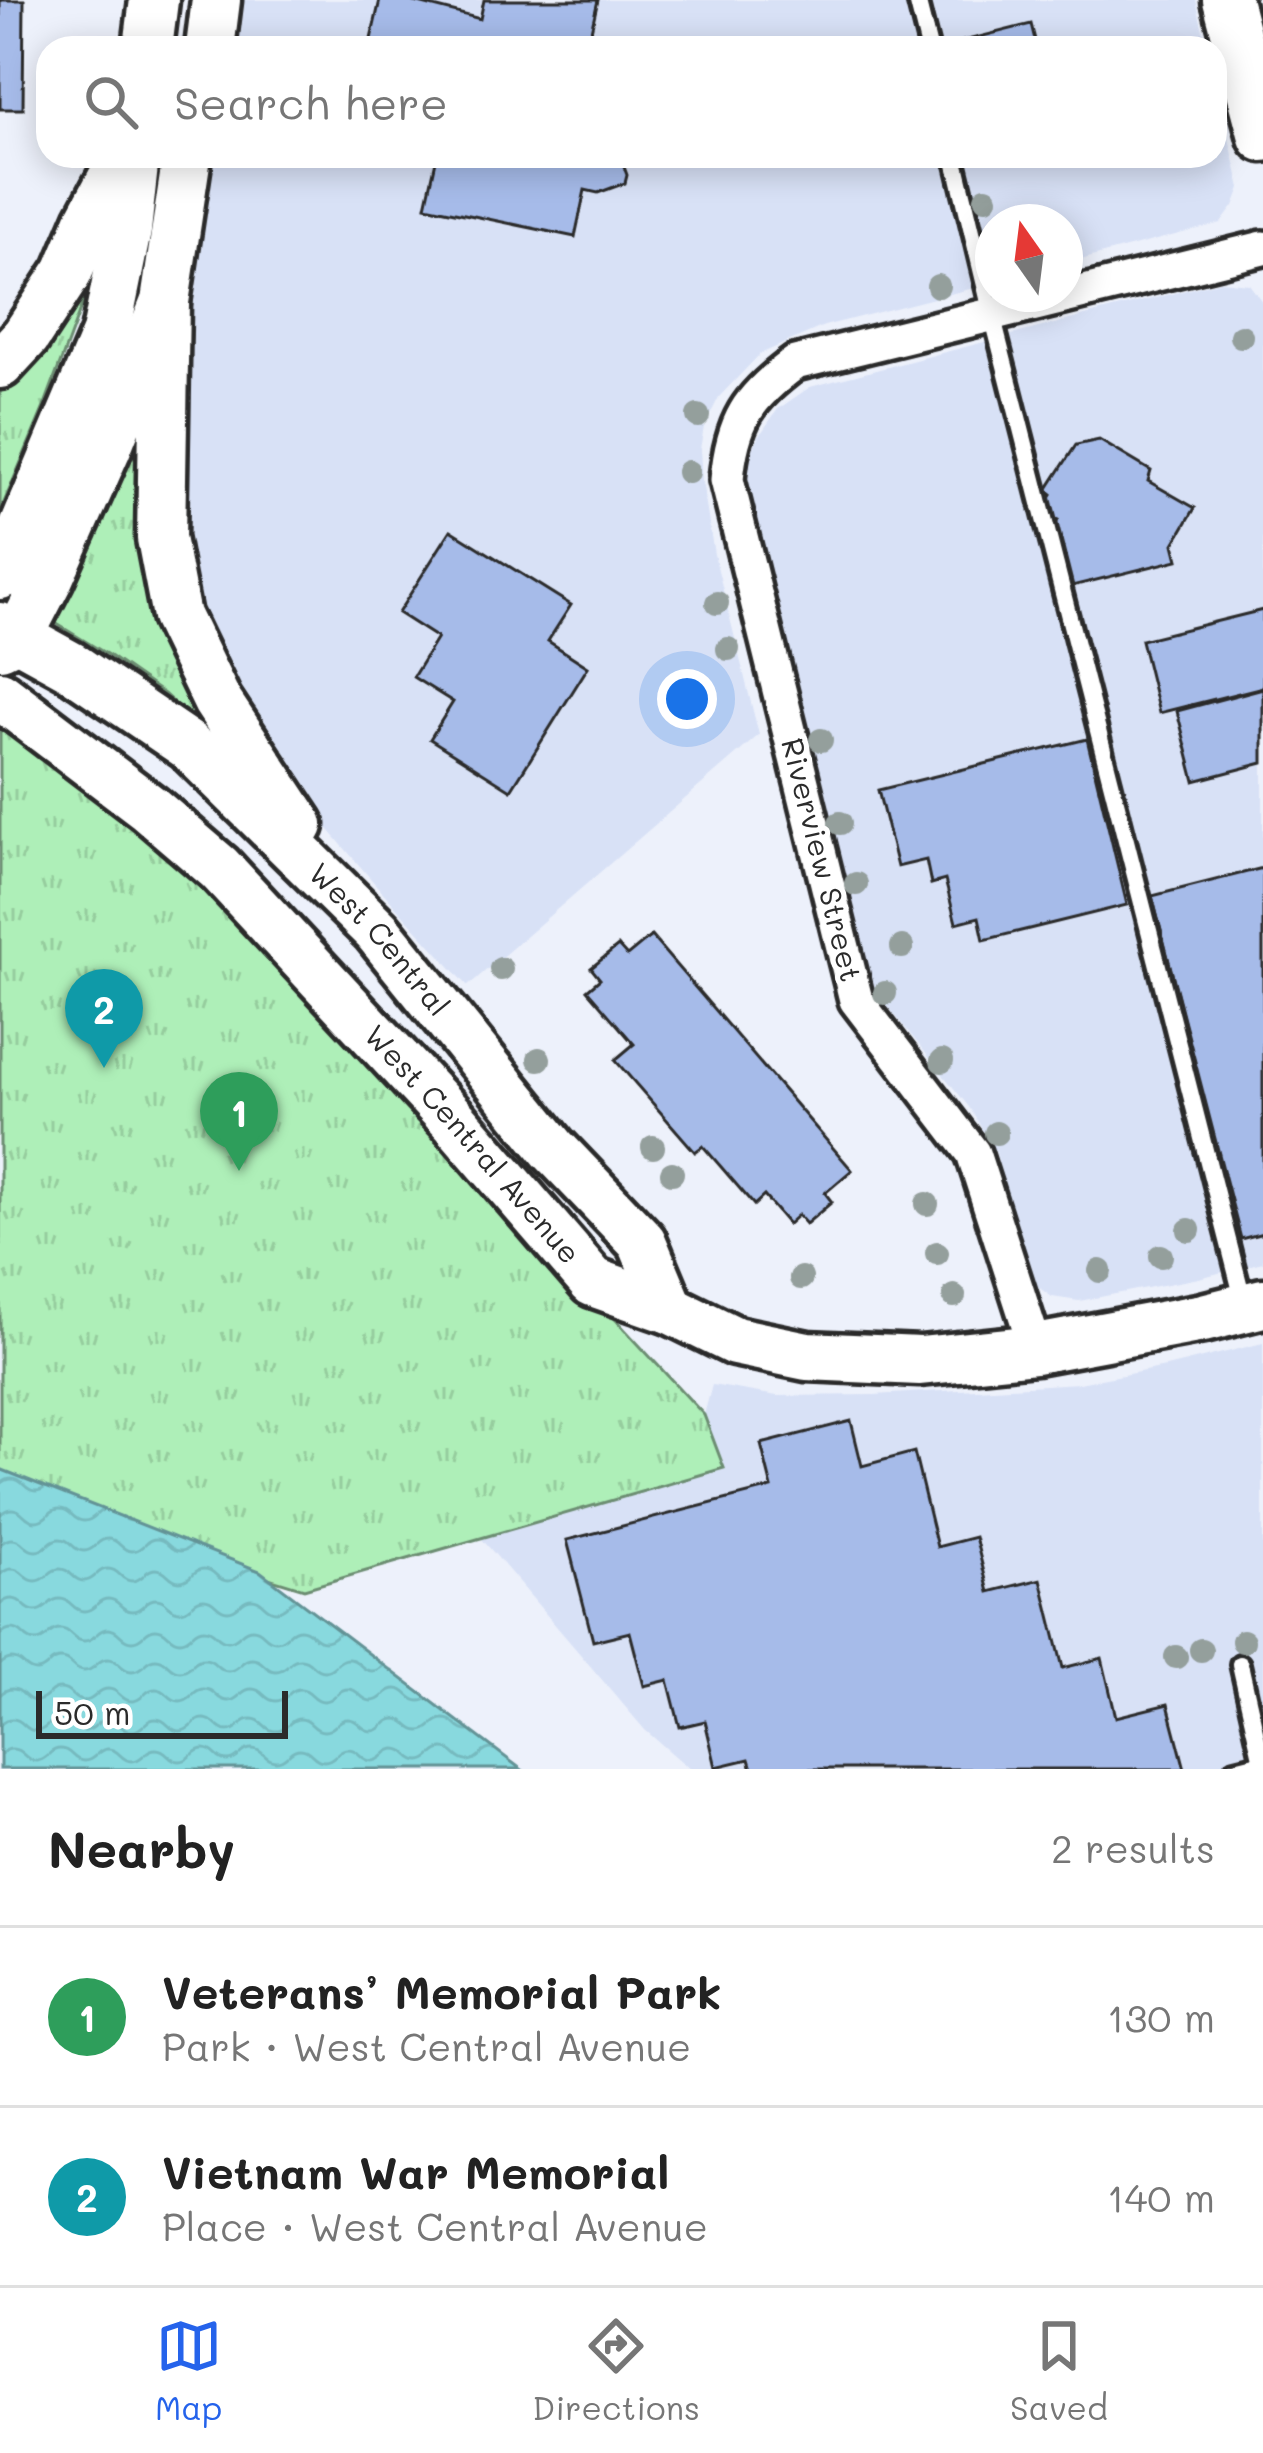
<!DOCTYPE html>
<meta charset="utf-8">
<style>
:root{--surface:#fff;--page:#f6f6f6;--text:#222;--muted:#767676;--line:#e0e0e0;--accent:#2563eb}
body{margin:0;font-family:Mali,sans-serif;background:var(--page);color:var(--text)}
.compass{position:absolute;left:975px;top:204px;width:108px;height:108px;border-radius:50%;background:var(--surface);box-shadow:0 6px 30px #0003;rotate:346deg}
.scale{position:absolute;left:36px;bottom:30px;width:252px;box-sizing:border-box;padding-left:12px;border:6px solid #2b2b2b;border-top:0;font-size:33px;line-height:42px;white-space:nowrap;color:#2b2b2b;-webkit-text-stroke:9px #fff;paint-order:stroke}
.you{position:absolute;left:687px;top:699px;width:42px;height:42px;margin:-30px;border:9px solid #fff;border-radius:50%;background:#1a73e8;box-shadow:0 0 0 18px #1a73e833}
.badge{display:grid;place-items:center;width:78px;height:78px;border-radius:50%;background:var(--accent);color:#fff;font-size:39px;font-weight:700}
.pin{position:absolute;translate:-50% -99px;filter:drop-shadow(0 3px 6px #0008)}
.pin::after{content:'';position:absolute;top:63px;width:42px;height:36px;background:inherit;clip-path:polygon(0 0,100% 0,50% 100%)}
.list{margin:0;padding:0;list-style:none}
h2{display:flex;justify-content:space-between;align-items:center;height:156px;margin:0;padding:0 48px;font-size:51px}
h2 small{font-size:39px;font-weight:400;color:var(--muted)}
.list li{display:grid;grid-template-columns:78px 1fr auto;gap:36px;align-items:center;box-sizing:border-box;height:180px;padding:0 48px;border-top:3px solid var(--line)}
.list b{display:block;font-size:45px;white-space:nowrap}
.list p{margin:0;font-size:39px;white-space:nowrap;color:var(--muted)}
.list em{font-size:39px;font-style:normal;color:var(--muted)}
.icon{flex:none;width:66px;height:66px;fill:none;stroke:currentColor;stroke-width:2;stroke-linecap:round;stroke-linejoin:round}
.map{position:relative;flex:none;width:1263px;height:1769px;overflow:hidden}
.search{position:absolute;background:var(--surface);box-shadow:0 6px 30px #0003;left:36px;right:36px;top:36px;height:132px;display:flex;align-items:center;gap:30px;box-sizing:border-box;padding:0 42px;border-radius:36px;color:var(--muted);font-size:45px}
.sheet{height:516px;background:var(--surface)}
nav{display:flex;justify-content:space-around;align-items:center;box-sizing:border-box;height:168px;border-top:3px solid var(--line);background:var(--surface);font-size:33px;color:var(--muted)}
nav a{display:grid;justify-items:center;gap:6px}
nav .on{color:var(--accent)}
.map>svg:first-child{display:block}
.built{fill:#d8e1f6}
.grass{fill:url(#grass-tufts);stroke:#6c8d72;stroke-width:3}
.water{fill:url(#water-waves);stroke:#639396;stroke-width:3}
.building{fill:#a6bbe9;stroke:#2b2b2b;stroke-width:3}
.lines{fill:none;stroke-linecap:round;stroke-linejoin:round}
.lane-casing{stroke:#2b2b2b;stroke-width:26}
.street-casing{stroke:#2b2b2b;stroke-width:42}
.secondary-casing{stroke:#2b2b2b;stroke-width:57}
.lane{stroke:#fff;stroke-width:16}
.street{stroke:#fff;stroke-width:33}
.secondary{stroke:#fff;stroke-width:48}
.tree{fill:#949f9c}
.labels{text-anchor:middle;stroke-width:10;stroke-linejoin:round;paint-order:stroke}
.street-label{font-size:30px;fill:#2b2b2b;stroke:#fff}
</style>
<div class="map">
<svg width="1263" height="1769" viewBox="0 0 1263 1769">
<defs>
<pattern id="grass-tufts" width="24" height="20" patternUnits="userSpaceOnUse" patternTransform="scale(3)"><rect width="24" height="20" fill="#aeefb8"/><path d="M3 7l-1-3M5 7V3M7 7l1-3M15 17l-1-3M17 17v-4M19 17l1-3" fill="none" stroke="#96cd9e"/></pattern>
<pattern id="water-waves" width="16" height="10" patternUnits="userSpaceOnUse" patternTransform="scale(3)"><rect width="16" height="10" fill="#88d9de"/><path d="M0 5q4-4 8 0t8 0" fill="none" stroke="#76babf"/></pattern>
</defs>
<rect width="100%" height="100%" fill="#edf1fb"/>
<filter id="ink" filterUnits="userSpaceOnUse"><feTurbulence type="fractalNoise" baseFrequency=".00833" numOctaves="2"/><feDisplacementMap in="SourceGraphic" scale="24" xChannelSelector="R" yChannelSelector="G"/><feConvolveMatrix kernelMatrix="1 2 1 2 8 2 1 2 1" color-interpolation-filters="sRGB"/></filter>
<g filter="url(#ink)">
<g class="built">
<polygon points="233,0 1196,0 1207,48 226,48"/>
<polygon points="1215,80 1241,188 1234,206 1221,223 1065,264 1065,222 993,222 993,283 824,326 760,354 719,397 704,427 700,449 702,481 714,554 759,735 468,986 377,886 323,823 271,755 199,624 183,567 184,325 210,156 1215,156"/>
<polygon points="1221,281 1249,284 1263,303 1263,1262 1199,1278 1079,1301 1052,1297 1034,1284 1024,1265 996,1153 969,1107 869,983 747,496 746,463 759,436 778,409 810,387"/>
<polygon points="1263,1343 1263,1769 690,1769 645,1730 481,1538 723,1468 704,1415 712,1385 777,1396 874,1395 1079,1383 1166,1367"/>
</g>
<g class="grass">
<polygon points="84,270 93,275 44,407 0,512 0,383"/>
<polygon points="135,424 149,427 215,724 207,733 164,694 108,655 47,618"/>
<polygon points="0,714 252,927 704,1415 724,1468 304,1589 0,1495"/>
</g>
<polygon class="water" points="0,1469 260,1571 521,1769 0,1769"/>
<g class="building">
<polygon points="0,0 24,0 23,109 0,109"/>
<polygon points="380,0 407,0 480,19 484,0 598,0 587,48 369,48"/>
<polygon points="1031,24 1037,48 956,48 955,43"/>
<polygon points="437,156 620,156 627,175 625,183 598,193 585,190 575,237 426,206"/>
<polygon points="1099,440 1151,471 1148,481 1195,508 1174,544 1178,560 1068,587 1054,529 1058,520 1048,515 1046,504 1052,494 1047,490 1076,445"/>
<polygon points="451,530 571,605 548,641 588,667 511,790 430,739 453,702 413,677 437,638 398,613"/>
<polygon points="1263,610 1263,687 1159,713 1141,640"/>
<polygon points="1263,688 1263,763 1195,781 1177,711"/>
<polygon points="1087,739 1127,905 984,940 979,917 956,923 945,880 931,884 926,860 897,867 878,790"/>
<polygon points="1263,868 1263,1233 1241,1239 1152,896"/>
<polygon points="651,936 852,1170 825,1193 832,1202 806,1224 798,1215 788,1224 764,1196 754,1205 703,1146 695,1152 615,1060 634,1044 587,990 600,979 591,968 618,946 627,956"/>
<polygon points="851,1421 862,1466 914,1452 937,1547 975,1537 989,1592 1041,1579 1063,1668 1102,1658 1116,1717 1168,1704 1185,1769 752,1769 749,1759 716,1767 705,1721 680,1727 668,1680 644,1686 630,1632 593,1641 567,1540 772,1488 761,1444"/>
</g>
<g class="lines">
<g class="lane-casing">
<g id="lane">
<polyline points="917,0 929,48"/>
<polyline points="954,156 992,315 1245,1307"/>
<polyline points="1240,1664 1262,1762"/>
<polyline points="1235,1769 1263,1762"/>
</g>
</g>
<g class="street-casing">
<path id="street" d="M1036,1349L973,1153L856,1000L727,480C732,421 748,397 795,363L1263,248"/>
</g>
<g class="secondary-casing">
<g id="secondary">
<polyline points="1227,0 1263,137"/>
<polyline points="148,48 154,0"/>
<polyline points="210,48 216,0"/>
<polyline points="165,302 161,538 176,616 217,701 299,825"/>
<polyline points="0,364 26,336 68,272 90,220 124,156"/>
<polyline points="0,575 19,539 106,333 127,230 135,156"/>
<path id="s1" d="M0,627L71,666L189,746L377,931L553,1149L642,1242L670,1309"/>
<polyline points="0,645 19,636 49,578 106,450 165,302 187,156"/>
<path id="s2" d="M0,695L149,808L219,868L456,1123L593,1282L670,1309L735,1341L807,1356L920,1361L1036,1349L1203,1318L1263,1303"/>
</g>
</g>
<use href="#lane" class="lane"/>
<use href="#street" class="street"/>
<use href="#secondary" class="secondary"/>
</g>
<g class="tree">
<circle cx="986" cy="198" r="12"/>
<circle cx="938" cy="286" r="12"/>
<circle cx="1241" cy="336" r="12"/>
<circle cx="698" cy="416" r="12"/>
<circle cx="688" cy="472" r="12"/>
<circle cx="717" cy="603" r="12"/>
<circle cx="728" cy="649" r="12"/>
<circle cx="821" cy="740" r="12"/>
<circle cx="840" cy="823" r="12"/>
<circle cx="856" cy="884" r="12"/>
<circle cx="902" cy="947" r="12"/>
<circle cx="501" cy="969" r="12"/>
<circle cx="885" cy="993" r="12"/>
<circle cx="539" cy="1059" r="12"/>
<circle cx="942" cy="1061" r="12"/>
<circle cx="996" cy="1133" r="12"/>
<circle cx="653" cy="1147" r="12"/>
<circle cx="672" cy="1173" r="12"/>
<circle cx="927" cy="1204" r="12"/>
<circle cx="1189" cy="1230" r="12"/>
<circle cx="937" cy="1253" r="12"/>
<circle cx="1161" cy="1256" r="12"/>
<circle cx="1100" cy="1271" r="12"/>
<circle cx="801" cy="1278" r="12"/>
<circle cx="954" cy="1296" r="12"/>
<circle cx="1243" cy="1641" r="12"/>
<circle cx="1201" cy="1650" r="12"/>
<circle cx="1176" cy="1657" r="12"/>
</g>
</g>
<g class="labels">
<g class="street-label">
<text transform="translate(821 860) rotate(76)" y="10">Riverview Street</text>
<text dy="10" stroke="none"><textPath href="#s1" startOffset="495">West Central</textPath></text>
<text dy="10" stroke="none"><textPath href="#s2" startOffset="654">West Central Avenue</textPath></text>
</g>
</g>
</svg>
<svg class="compass" viewBox="-18 -18 36 36"><path d="M0-13l5 13h-10z" fill="#e53935"/><path d="M0 13l5-13h-10z" fill="#767676"/></svg>
<div class="scale">50 m</div>
<div class="you"></div>
<div class="pin badge" style="left:239px;top:1171px;background:#2e9e5b">1</div>
<div class="pin badge" style="left:104px;top:1068px;background:#0f9aa8">2</div>
<div class="search"><svg class="icon" aria-label="search" viewBox="0 0 24 24"><circle cx="10" cy="10" r="6"/><path d="M15 15l6 6"/></svg>Search here</div>
</div>
<section class="sheet">
<h2>Nearby<small>2 results</small></h2>
<ul class="list">
<li><span class="badge" style="background:#2e9e5b">1</span><div><b>Veterans’ Memorial Park</b><p>Park · West Central Avenue</p></div><em>130 m</em></li>
<li><span class="badge" style="background:#0f9aa8">2</span><div><b>Vietnam War Memorial</b><p>Place · West Central Avenue</p></div><em>140 m</em></li>
</ul>
</section>
<nav>
<a class="on"><svg class="icon" aria-label="map" viewBox="0 0 24 24"><path d="M3 6l6-2 6 2 6-2v14l-6 2-6-2-6 2zM9 4v14M15 6v14"/></svg>Map</a>
<a><svg class="icon" aria-label="directions" viewBox="0 0 24 24"><path d="M12 3l9 9-9 9-9-9zM9 14v-3h6M13 9l2 2-2 2"/></svg>Directions</a>
<a><svg class="icon" aria-label="saved" viewBox="0 0 24 24"><path d="M7 4h10v16l-5-4-5 4z"/></svg>Saved</a>
</nav>
